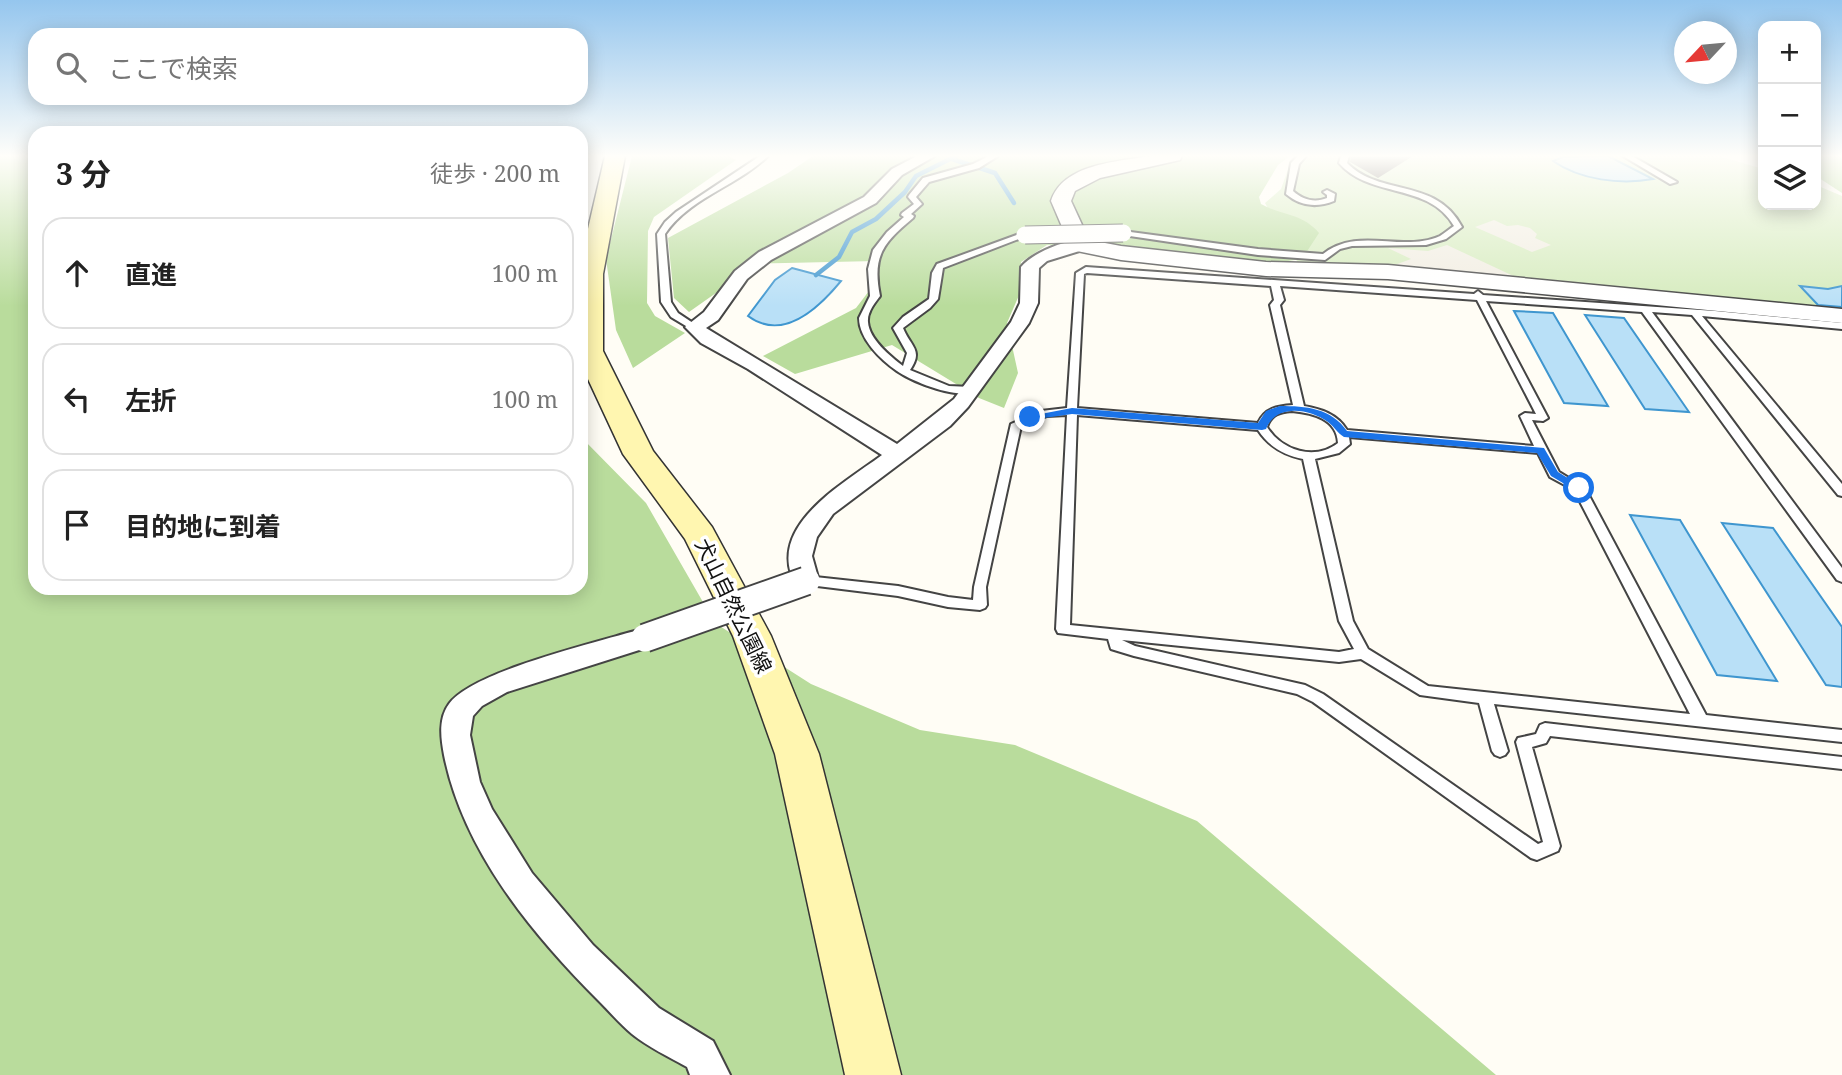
<!DOCTYPE html>
<html lang="ja">
<meta charset="utf-8">
<style>
:root{--surface:#fff;--page:#f6f6f6;--text:#222;--muted:#767676;--line:#e0e0e0}
body{margin:0;font-family:"Noto Serif","Noto Sans JP",serif;background:var(--page);color:var(--text)}
.controls{position:absolute;right:21px;top:21px;display:grid;overflow:hidden;border-radius:14px;box-shadow:0 4px 18px #0003}
.controls button{width:63px;height:63px;display:grid;place-items:center;padding:0;border:0;border-bottom:2px solid var(--line);background:var(--surface);color:var(--text);font:35px sans-serif}
.compass{position:absolute;left:1674px;top:21px;width:63px;height:63px;border-radius:50%;background:var(--surface);box-shadow:0 4px 18px #0003;rotate:244deg}
.stop{position:absolute;width:21px;height:21px;margin:-16px;border:5px solid #1a73e8;border-radius:50%;background:#fff}
.stop.end{background:#1a73e8;border-color:#fff;box-shadow:0 2px 7px #0008}
.list{margin:0;padding:0;list-style:none}
h2{display:flex;justify-content:space-between;align-items:center;height:91px;margin:0;padding:0 28px;font-size:30px}
h2 small{font-size:23px;font-weight:400;color:var(--muted)}
.list li{display:grid;grid-template-columns:46px 1fr auto;gap:21px;align-items:center;box-sizing:border-box;height:112px;margin:0 14px 14px;padding:0 14px;border:2px solid var(--line);border-radius:21px}
.list b{display:block;font-size:26px;white-space:nowrap}
.list em{font-size:23px;font-style:normal;color:var(--muted)}
.icon{flex:none;width:38px;height:38px;fill:none;stroke:currentColor;stroke-width:2;stroke-linecap:round;stroke-linejoin:round}
.map{position:relative;flex:none;width:1842px;height:1075px;overflow:hidden}
.search{position:absolute;background:var(--surface);box-shadow:0 4px 18px #0003;left:28px;top:28px;width:560px;height:77px;display:flex;align-items:center;gap:18px;box-sizing:border-box;padding:0 24px;border-radius:21px;color:var(--muted);font-size:26px}
.panel{position:absolute;background:var(--surface);box-shadow:0 4px 18px #0003;left:28px;top:126px;width:560px;height:469px;border-radius:21px}
.map>svg:first-child{display:block}
.green{fill:#d5ebbd}
.forest{fill:#b9dc9c}
.plaza{fill:#f1ede2}
.water{fill:#b9e0f7;stroke:#3f96cf;stroke-width:2}
.lines{fill:none;stroke-linecap:round;stroke-linejoin:round}
.stream{stroke:#3f96cf;stroke-width:4.5}
.building{fill:#5a524d}
.service-casing{stroke:#444;stroke-width:4}
.minor-casing{stroke:#444;stroke-width:4}
.tertiary-casing{stroke:#444;stroke-width:3}
.secondary-casing{stroke:#333;stroke-width:3}
.service{fill:#fff;fill-rule:evenodd}
.minor{fill:#fff;fill-rule:evenodd}
.tertiary{fill:#fff;fill-rule:evenodd}
.secondary{fill:#fff6b0;fill-rule:evenodd}
.minor-bridge-far1-casing{stroke:#444;stroke-width:19;stroke-linecap:butt}
.minor-bridge-casing{stroke:#444;stroke-width:31;stroke-linecap:butt}
.minor-bridge-far1{stroke:#fff;stroke-width:17}
.minor-bridge{stroke:#fff;stroke-width:27}
.route{fill:#1a73e8}
.labels{text-anchor:middle;stroke-width:7;stroke-linejoin:round;paint-order:stroke}
.street-label{font-size:21px;fill:#111;stroke:#fff}
</style>
<div class="map">
<svg width="1842" height="1075" viewBox="0 0 1842 1075">
<rect width="100%" height="100%" fill="#fffdf5"/>
<polygon class="green" points="1297,156 1719,156 1763,169 1763,205 1816,205 1816,185 1842,196 1842,311 1391,266 1298,263 1265,203 1281,189 1291,161"/>
<g class="forest">
<polygon points="0,156 35,156 35,588 581,588 581,437 646,503 715,623 811,684 920,730 1015,745 1197,821 1496,1075 0,1075"/>
<polygon points="632,156 729,156 736,160 654,217 648,231 647,303 655,316 685,333 633,368 616,330 606,259"/>
<path d="M813,156H1290L1278,165L1259,197L1261,204C1282,216 1302,213 1319,233L1302,259L1274,263L1109,245H1047L1021,262L1020,293L1007,323L1018,373L1004,408L979,398L892,345L795,374L763,356L856,308L869,291L876,261L744,264L723,288L689,312L674,298L668,238L788,173Z"/>
<polygon points="1816,156 1842,156 1842,193 1816,176"/>
</g>
<g class="plaza">
<polygon points="1494,220 1507,226 1518,225 1530,228 1537,234 1535,238 1551,245 1532,252 1475,227"/>
<polygon points="1447,245 1522,280 1392,266 1411,259 1388,248 1428,251"/>
</g>
<g class="water">
<path d="M1608,156L1653,179C1621,185 1580,180 1553,161L1563,157Z"/>
<path d="M792,268L841,281C818,309 783,342 748,316L775,280Z"/>
<polygon points="1800,286 1828,289 1842,286 1842,307 1818,305"/>
<polygon points="1514,311 1553,313 1608,406 1564,403"/>
<polygon points="1585,315 1624,318 1689,412 1645,409"/>
<polygon points="1630,515 1680,520 1777,681 1717,675"/>
<polygon points="1722,523 1773,528 1842,627 1842,687 1826,685"/>
</g>
<g class="lines">
<g class="stream">
<polyline points="952,159 995,173 1014,203"/>
<polyline points="816,275 839,257 852,232 876,219 905,192 916,176 956,156"/>
</g>
</g>
<polygon class="building" points="1351,156 1413,156 1378,178 1350,162"/>
<g class="lines">
<g class="service-casing">
<g id="service">
<path d="M760,156H768C737,186 689,198 665,234L671,302L678,313L699,327L697,329H691L671,317L661,302L657,234L665,222L676,212Z"/>
<path d="M989,156H998L979,168L929,182L916,197L922,204L911,214L914,216L913,218C883,243 872,256 880,296C875,303 867,312 868,322C869,339 890,356 903,366L907,353L893,328L903,317L929,299L932,273L937,264L1022,233L1029,235L943,268L938,299L930,308L903,328C910,346 924,350 910,370L949,386L971,387L976,390C960,401 913,382 897,371C881,360 859,339 859,318L870,296L868,269L873,250L887,232L904,217L901,215L902,213L914,204L908,197L909,195L923,178L973,164Z"/>
<path d="M1298,156H1306L1299,164L1293,191C1303,200 1315,203 1327,198V195L1323,192L1327,190L1335,194L1334,201C1317,208 1300,206 1286,194L1291,163Z"/>
<path d="M1341,156H1349L1347,163C1380,197 1436,177 1462,227L1446,239L1426,245L1352,246L1340,249L1325,260L1258,255L1123,235L1119,233L1123,231L1258,249L1323,254C1358,226 1402,253 1440,236C1445,233 1449,229 1454,226C1429,182 1370,199 1339,163Z"/>
<polygon points="1623,156 1632,156 1677,182 1670,184"/>
<path d="M1086,267L1474,294L1478,291L1483,295L1715,311L1842,323V329L1702,316L1842,484V496L1838,495L1692,315L1652,312L1842,568V582L1837,580L1642,312L1486,301L1548,418L1543,421L1532,420L1559,472L1585,488L1706,715L1842,730V742L1494,704L1508,751L1505,755L1500,757L1495,755L1492,751L1479,703L1420,695L1361,659L1339,662L1122,640L1135,646L1305,685L1323,694L1538,844L1543,842L1516,742L1518,738L1536,734L1540,725L1545,723L1842,757V769L1550,736L1546,743L1532,747L1560,846L1558,851L1537,860L1531,858L1313,702L1297,694L1134,656L1111,649L1108,639L1058,633L1056,629L1067,415L1047,416L1021,426L986,587L987,605L985,608L980,610L948,607L898,596L801,584L800,581L801,578L806,576L898,586L948,597L973,600L974,587L1011,424L1041,411L1067,408L1076,273ZM1087,273L1271,286L1274,300L1270,305L1293,405C1277,406 1265,408 1258,423L1077,408L1084,274ZM1280,286L1477,300L1536,414L1525,413L1520,416L1534,446L1347,430C1337,414 1321,409 1304,406L1280,305L1284,300ZM1292,411C1313,413 1337,419 1338,443C1315,461 1282,451 1267,427C1271,414 1280,412 1292,411ZM1077,415L1258,430C1269,447 1284,455 1303,459L1339,621L1354,649L1339,652L1070,625ZM1349,437L1538,453L1550,477L1574,490L1690,714L1428,686L1368,649L1353,621L1315,459L1339,453L1350,444Z"/>
</g>
</g>
<g class="minor-casing">
<g id="minor">
<path d="M917,156H935L902,175L876,203L771,260L747,279L718,320L706,328L897,444L954,399L1011,322L1020,303L1021,267C1032,253 1069,237 1086,241L1088,245L1086,249L1047,261L1039,268L1038,303L1029,323L968,407L950,426L833,514L817,537L812,556L819,581L815,587L806,590L797,587C762,528 843,484 882,455L748,369L701,343L685,327L704,312L735,271L759,252L864,197L892,169Z"/>
<path d="M645,628L655,631L659,638L655,645L507,692L482,706L473,716L470,735L480,782L492,809L532,873L593,945L659,1008L713,1041L730,1075H690L687,1067C669,1057 648,1047 632,1034C620,1024 609,1011 598,1000C531,933 463,850 444,755C441,739 438,719 449,704C472,671 602,641 645,628Z"/>
</g>
</g>
<g class="tertiary-casing">
<path id="tertiary" d="M1149,156H1182L1180,160L1100,178L1075,191L1071,201L1089,240L1121,246L1266,262L1388,265L1842,309V323L1388,279L1266,276L1121,260L1072,250L1051,201C1063,164 1116,162 1149,156Z"/>
</g>
<g class="secondary-casing">
<polygon id="secondary" points="605,156 625,156 603,274 603,351 653,451 712,527 771,636 819,754 901,1075 845,1075 775,754 733,636 685,539 623,454 581,364 581,259"/>
</g>
<use href="#service" class="service"/>
<use href="#minor" class="minor"/>
<use href="#tertiary" class="tertiary"/>
<use href="#secondary" class="secondary"/>
<g class="minor-bridge-far1-casing">
<polyline id="minor-bridge-far1" points="1025,235 1123,233"/>
</g>
<g class="minor-bridge-casing">
<polyline id="minor-bridge" points="645,638 806,581"/>
</g>
<use href="#minor-bridge-far1" class="minor-bridge-far1"/>
<use href="#minor-bridge" class="minor-bridge"/>
</g>
<linearGradient id="sky" x2="0" y2="1"><stop stop-color="#95c6ee"/><stop offset="0.51" stop-color="#fffefa"/><stop offset="1" stop-color="#fffefa" stop-opacity="0"/></linearGradient>
<rect width="1842" height="306" fill="url(#sky)"/>
<path class="route" d="M1280,406C1306,406 1331,408 1347,431L1544,448L1558,472L1584,488L1575,490L1551,476L1537,453L1344,437C1337,433 1334,426 1328,422C1308,408 1276,404 1266,429L1262,430L1072,414L1030,420L1025,417L1072,408L1258,423L1266,411Z"/>
<g class="labels">
<g class="street-label">
<text transform="translate(733 606) rotate(64)" y="7">犬山自然公園線</text>
</g>
</g>
</svg>
<div class="controls">
<button>+</button>
<button>−</button>
<button><svg class="icon" aria-label="layers" viewBox="0 0 24 24"><path d="M12 4l9 5-9 5-9-5zM3 14l9 5 9-5"/></svg></button>
</div>
<svg class="compass" viewBox="-18 -18 36 36"><path d="M0-13l5 13h-10z" fill="#e53935"/><path d="M0 13l5-13h-10z" fill="#767676"/></svg>
<div class="stop" style="left:1579px;top:488px"></div>
<div class="stop end" style="left:1030px;top:417px"></div>
<div class="search"><svg class="icon" aria-label="search" viewBox="0 0 24 24"><circle cx="10" cy="10" r="6"/><path d="M15 15l6 6"/></svg>ここで検索</div>
<section class="panel">
<h2>3 分<small>徒歩 · 200 m</small></h2>
<ul class="list">
<li><svg class="icon" aria-label="ahead" viewBox="0 0 24 24"><path d="M12 20V5M6 11l6-6 6 6"/></svg><div><b>直進</b></div><em>100 m</em></li>
<li><svg class="icon" aria-label="left" viewBox="0 0 24 24"><path d="M17 20v-9H6M10 6l-5 5 5 5"/></svg><div><b>左折</b></div><em>100 m</em></li>
<li><svg class="icon" aria-label="arrive" viewBox="0 0 24 24"><path d="M6 21V4h12l-3 4 3 4H6"/></svg><div><b>目的地に到着</b></div></li>
</ul>
</section>
</div>
